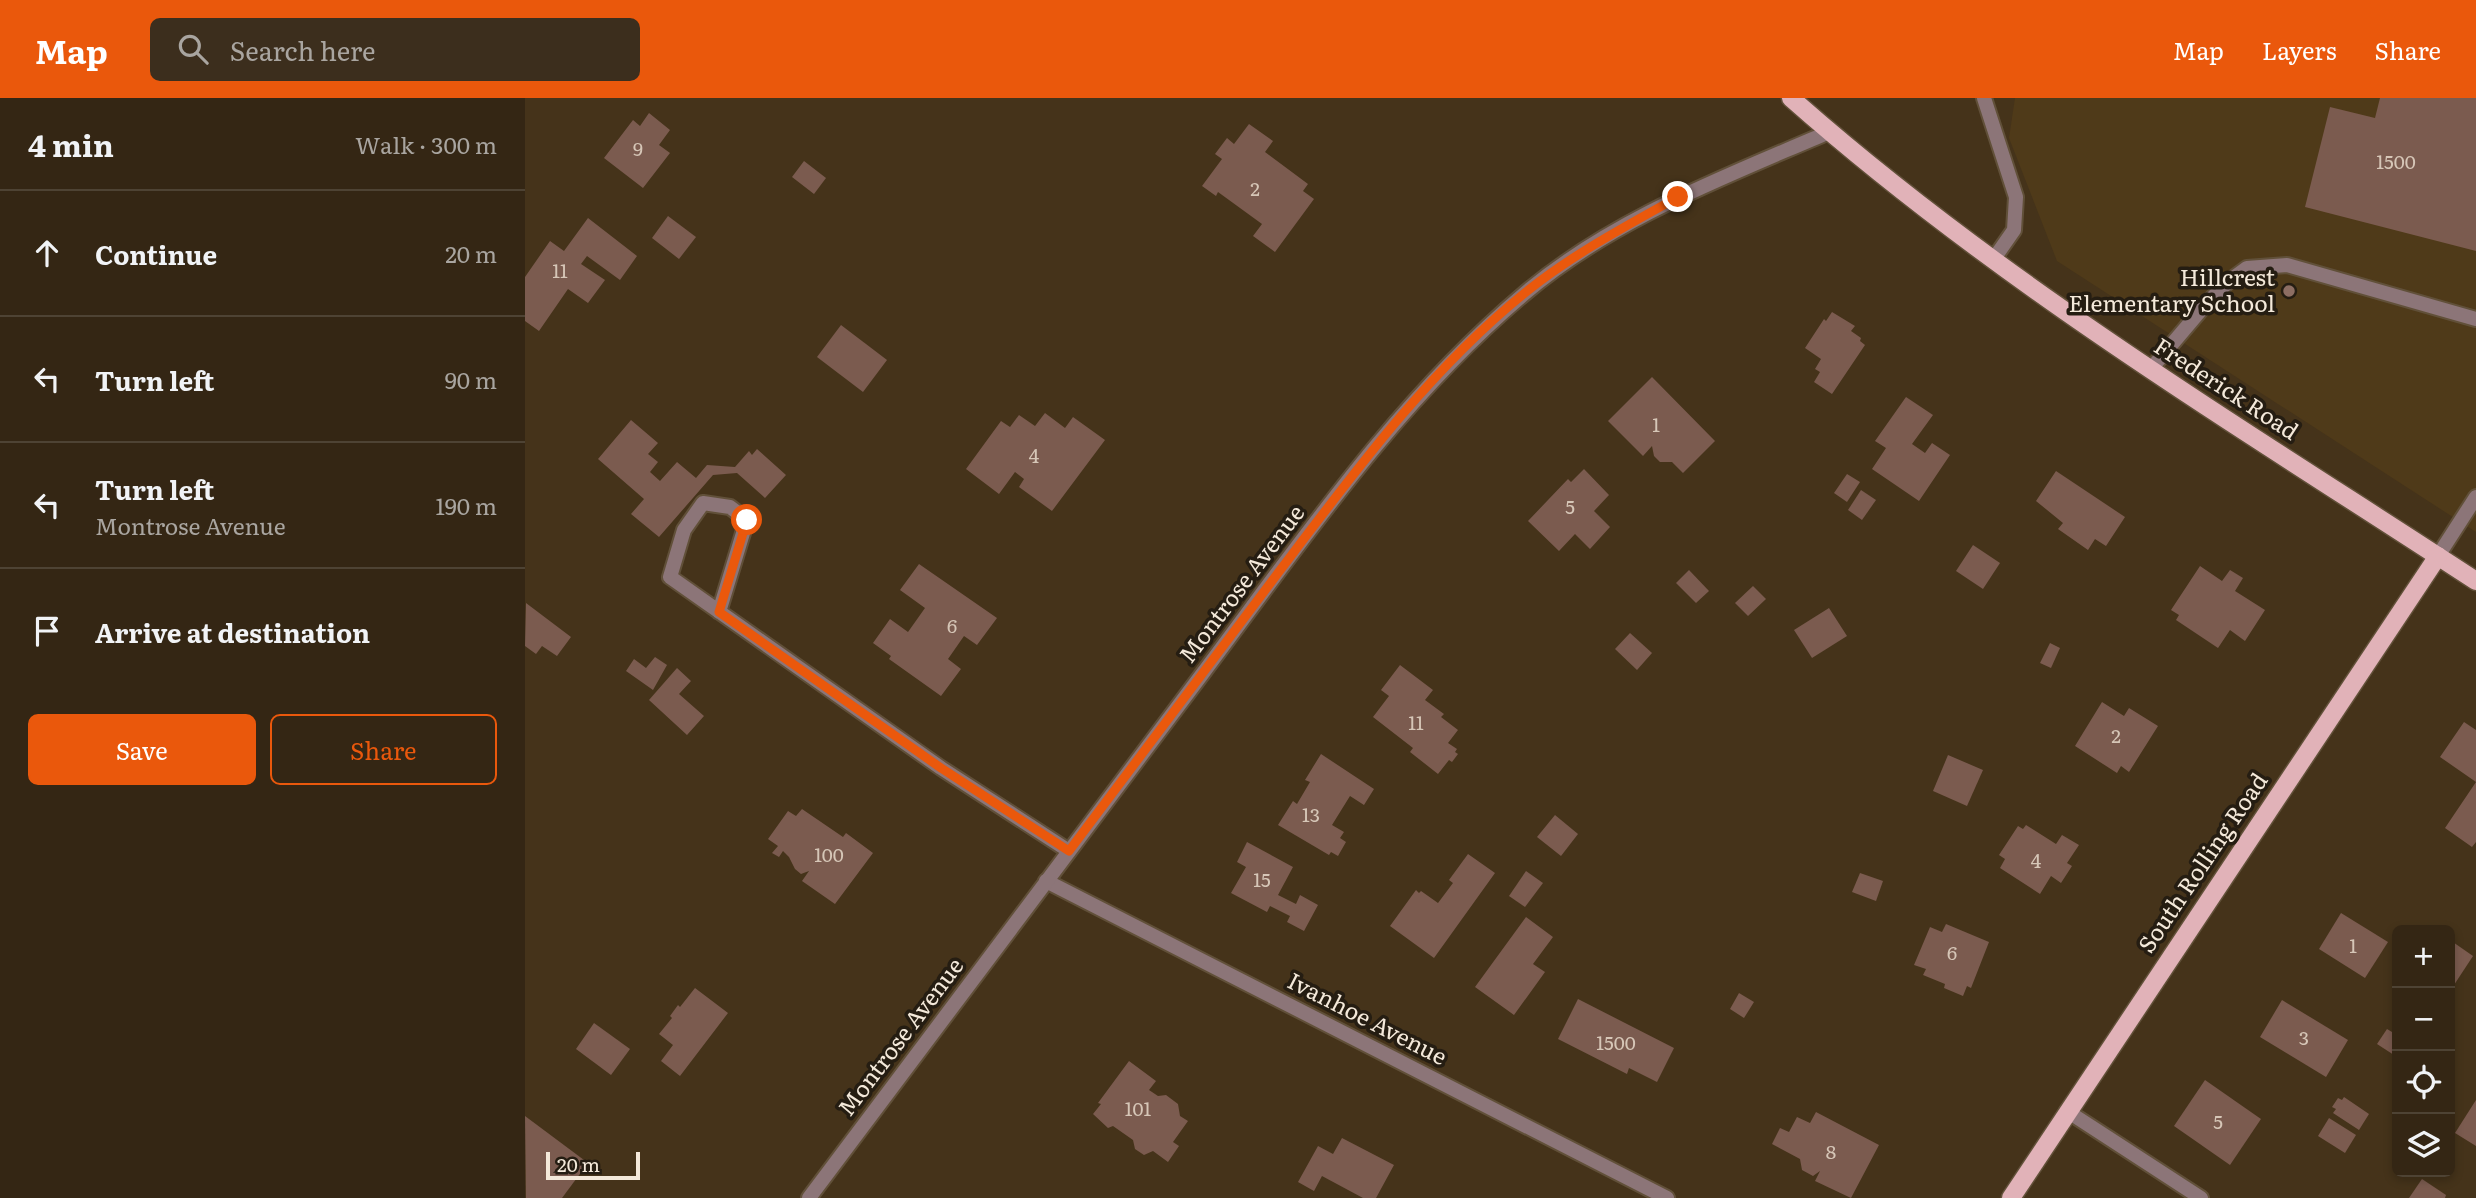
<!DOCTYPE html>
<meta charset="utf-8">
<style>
:root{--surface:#342614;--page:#3c2e1d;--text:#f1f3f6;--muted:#a9a5a0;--line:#4e4334;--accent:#ea580c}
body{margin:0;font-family:Literata,serif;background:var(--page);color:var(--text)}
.controls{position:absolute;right:21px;bottom:21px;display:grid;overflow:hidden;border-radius:10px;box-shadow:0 4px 10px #0003}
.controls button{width:63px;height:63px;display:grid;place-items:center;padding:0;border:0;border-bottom:2px solid var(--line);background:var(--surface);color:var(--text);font:35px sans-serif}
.scale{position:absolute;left:21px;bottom:18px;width:94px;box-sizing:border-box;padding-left:7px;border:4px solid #f4e9da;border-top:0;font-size:19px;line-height:24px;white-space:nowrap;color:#f4e9da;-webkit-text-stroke:5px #251d12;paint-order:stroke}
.stop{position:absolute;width:21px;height:21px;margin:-16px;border:5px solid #ea580c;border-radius:50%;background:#fff}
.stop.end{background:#ea580c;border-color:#fff;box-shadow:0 2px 7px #0008}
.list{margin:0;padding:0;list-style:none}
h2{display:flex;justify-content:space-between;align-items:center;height:91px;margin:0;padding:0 28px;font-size:30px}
h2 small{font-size:23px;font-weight:400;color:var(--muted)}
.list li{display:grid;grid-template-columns:46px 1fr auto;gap:21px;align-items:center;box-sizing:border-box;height:126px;padding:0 28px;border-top:2px solid var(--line)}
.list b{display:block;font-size:26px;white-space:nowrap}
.list p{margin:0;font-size:23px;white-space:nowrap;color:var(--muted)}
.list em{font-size:23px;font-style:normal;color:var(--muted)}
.actions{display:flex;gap:14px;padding:21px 28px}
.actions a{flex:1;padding:16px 0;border:2px solid var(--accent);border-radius:10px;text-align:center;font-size:24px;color:var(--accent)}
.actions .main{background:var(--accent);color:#fff}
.icon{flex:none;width:38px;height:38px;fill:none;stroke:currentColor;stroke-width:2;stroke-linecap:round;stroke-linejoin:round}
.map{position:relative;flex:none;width:1951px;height:1100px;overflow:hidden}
header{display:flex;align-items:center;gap:42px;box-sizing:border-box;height:98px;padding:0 35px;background:var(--accent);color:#fff}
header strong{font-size:33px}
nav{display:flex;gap:38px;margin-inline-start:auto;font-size:24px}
.search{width:490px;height:63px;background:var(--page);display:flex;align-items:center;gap:18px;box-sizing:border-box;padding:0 24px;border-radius:10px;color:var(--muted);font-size:26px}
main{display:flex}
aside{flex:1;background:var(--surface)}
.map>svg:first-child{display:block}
.built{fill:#4f3a19}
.building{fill:#7b5b4f}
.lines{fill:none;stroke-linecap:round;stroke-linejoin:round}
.lane-casing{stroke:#615039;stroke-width:18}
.street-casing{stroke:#615039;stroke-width:18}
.primary-casing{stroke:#615039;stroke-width:21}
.lane{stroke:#8c7578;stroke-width:14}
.street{stroke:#8c7578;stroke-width:14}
.primary{stroke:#e1b2b8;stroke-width:18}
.route{stroke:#ea580c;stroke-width:9}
.education-dot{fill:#8d6e63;stroke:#251d12;stroke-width:2.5}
.labels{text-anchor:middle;stroke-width:7;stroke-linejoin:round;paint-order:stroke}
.number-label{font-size:19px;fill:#d6c6b7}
.poi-label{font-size:23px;fill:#f4e9da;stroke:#251d12;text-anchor:end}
.street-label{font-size:23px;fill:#f4e9da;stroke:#251d12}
</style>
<header>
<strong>Map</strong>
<div class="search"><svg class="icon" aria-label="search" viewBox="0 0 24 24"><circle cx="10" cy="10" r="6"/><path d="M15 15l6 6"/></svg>Search here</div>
<nav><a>Map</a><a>Layers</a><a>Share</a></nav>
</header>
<main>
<aside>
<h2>4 min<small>Walk · 300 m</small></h2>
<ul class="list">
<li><svg class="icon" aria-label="ahead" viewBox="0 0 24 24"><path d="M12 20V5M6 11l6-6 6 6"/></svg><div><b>Continue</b></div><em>20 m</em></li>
<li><svg class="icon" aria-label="left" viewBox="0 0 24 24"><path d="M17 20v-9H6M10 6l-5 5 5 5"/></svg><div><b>Turn left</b></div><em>90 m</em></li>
<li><svg class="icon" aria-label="left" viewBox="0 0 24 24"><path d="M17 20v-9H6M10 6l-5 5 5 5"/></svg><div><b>Turn left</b><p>Montrose Avenue</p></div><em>190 m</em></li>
<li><svg class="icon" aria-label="arrive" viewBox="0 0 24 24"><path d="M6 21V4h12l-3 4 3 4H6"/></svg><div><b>Arrive at destination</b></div></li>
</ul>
<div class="actions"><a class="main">Save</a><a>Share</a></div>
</aside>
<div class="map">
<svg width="1951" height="1100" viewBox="0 0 1951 1100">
<rect width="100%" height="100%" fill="#45331a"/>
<polygon class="built" points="1490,0 1951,0 1951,434 1532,163 1484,40"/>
<g class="building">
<polygon points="1855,0 1951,0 1951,153 1780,109 1805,9 1850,20"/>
<polygon points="124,15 145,32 134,47 145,55 118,90 79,60 108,22 115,28"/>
<polygon points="724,26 748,43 740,54 783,86 778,93 789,101 750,154 728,138 737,126 693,94 691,98 677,88 697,61 690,56 702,40 709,46"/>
<polygon points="279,63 301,80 289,96 267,79"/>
<polygon points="143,118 171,139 154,161 127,140"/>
<polygon points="63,120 112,158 95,182 62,158 56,166 80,182 63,205 43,191 14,233 0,223 0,179 25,143 39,153"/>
<polygon points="1307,214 1330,228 1326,233 1336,240 1335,243 1340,247 1307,296 1289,284 1295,274 1290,271 1296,261 1280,250 1299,221 1301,223"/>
<polygon points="316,227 362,262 338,294 292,259"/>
<polygon points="1127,279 1190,343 1158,375 1147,364 1135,364 1129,358 1127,348 1118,358 1083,323"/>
<polygon points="1381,299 1408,317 1387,346 1400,355 1407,345 1425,357 1394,403 1347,371 1361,350 1350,343"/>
<polygon points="520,315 540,330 548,319 580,342 527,413 494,389 499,381 490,374 474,396 441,371 476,323 485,329 494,317 510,328"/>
<polygon points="106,322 133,345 123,356 133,364 125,374 135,383 152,364 171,380 182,367 210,369 224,353 227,357 232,351 261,377 240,400 212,375 188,377 134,439 106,416 119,401 73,361"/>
<polygon points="1059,371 1084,397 1069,413 1085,429 1065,451 1050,436 1034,453 1003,423 1043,381 1046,384"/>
<polygon points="1531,373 1600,419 1581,448 1570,441 1563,452 1533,431 1538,425 1511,403"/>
<polygon points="1322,376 1335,384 1322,404 1309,395"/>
<polygon points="1336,392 1351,402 1337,422 1323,412"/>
<polygon points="1448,447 1475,465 1458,491 1431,473"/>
<polygon points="394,466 472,520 452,547 439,538 423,561 436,571 416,598 364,561 366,558 348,545 365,521 383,534 400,510 375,492"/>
<polygon points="1675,468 1697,483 1705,472 1718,480 1710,493 1740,512 1720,543 1705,532 1693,550 1651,522 1654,517 1646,512"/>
<polygon points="1164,472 1184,493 1171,505 1151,485"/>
<polygon points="1228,488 1241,501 1223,518 1210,505"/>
<polygon points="1,505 46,539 32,558 17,548 11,556 0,548"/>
<polygon points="1304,510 1322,538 1287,560 1269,532"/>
<polygon points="1105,535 1127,555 1112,572 1090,551"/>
<polygon points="1525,545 1535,550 1526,570 1515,565"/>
<polygon points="130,559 142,567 128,592 101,573 109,561 121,570"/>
<polygon points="875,567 908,592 900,602 919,616 916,619 933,632 923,645 932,651 930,654 933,656 927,664 924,662 913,676 885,654 888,650 848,619 864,598 856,592"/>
<polygon points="152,570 166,583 154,596 179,618 162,637 124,602"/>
<polygon points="1577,604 1599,618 1604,610 1633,628 1604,674 1596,668 1592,675 1550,648"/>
<polygon points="1939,624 1951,632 1951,744 1947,749 1920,730 1951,684 1915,659"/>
<polygon points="796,656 849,691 839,707 825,698 807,727 819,734 815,740 821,744 813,758 806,754 804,757 753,727 768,703 772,706 785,684 780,682"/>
<polygon points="1423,657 1458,672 1442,708 1408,693"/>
<polygon points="277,711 318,739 321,735 348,755 310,806 277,783 284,773 276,776 270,771 264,759 258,753 254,759 247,755 253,748 243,741 263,713 271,718"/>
<polygon points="1030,717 1053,736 1036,758 1012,739"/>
<polygon points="1501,727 1531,746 1537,737 1554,747 1542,765 1547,768 1536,785 1526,778 1515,796 1475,770 1480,761 1474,757 1493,728 1498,731"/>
<polygon points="722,744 768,769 753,797 771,806 775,797 793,807 779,833 762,824 765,818 745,808 742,814 706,795 721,769 712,764"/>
<polygon points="943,756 970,775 909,860 865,828 891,792 894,795 896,793 913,805 928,785 924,782"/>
<polygon points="1001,773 1018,785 1000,809 984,798"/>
<polygon points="1335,775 1358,783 1351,803 1327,794"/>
<polygon points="1816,815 1863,844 1840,880 1794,851"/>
<polygon points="1001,819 1028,839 1008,866 1020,874 989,917 950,889"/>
<polygon points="1421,826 1464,844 1446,890 1442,888 1438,898 1419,890 1420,886 1398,877 1401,871 1389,867 1405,829 1417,834"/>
<polygon points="1925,842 1948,858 1927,890 1925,888"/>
<polygon points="170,890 203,915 155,978 136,963 148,947 134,936 147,920 145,918 153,907 155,909"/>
<polygon points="1214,895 1229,904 1219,920 1205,911"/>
<polygon points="1053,901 1149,950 1132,984 1104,970 1102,976 1033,941"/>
<polygon points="1757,902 1823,942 1801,979 1735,939"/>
<polygon points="69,925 105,951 86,977 51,951"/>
<polygon points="1862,931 1872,937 1872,959 1852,946"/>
<polygon points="604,963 631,983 624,992 633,998 641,997 653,1006 655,1018 663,1023 648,1044 654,1048 643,1064 628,1053 619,1057 610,1051 608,1042 588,1028 583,1030 568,1016 576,1006 573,1005"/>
<polygon points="1680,982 1736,1021 1705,1067 1649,1028"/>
<polygon points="1819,999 1844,1016 1834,1032 1808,1015 1811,1011 1807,1009 1813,1000 1817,1002"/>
<polygon points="1951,1002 1951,1048 1930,1035"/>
<polygon points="1291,1014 1354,1047 1326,1100 1290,1083 1295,1073 1288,1078 1277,1072 1275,1061 1247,1046 1255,1030 1264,1034 1272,1019 1285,1025"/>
<polygon points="0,1018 63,1065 37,1100 1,1100"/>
<polygon points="1804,1020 1831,1037 1820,1055 1793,1038"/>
<polygon points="817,1040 869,1067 851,1100 838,1100 797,1078 789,1093 773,1084 793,1048 808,1056"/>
<polygon points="1897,1081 1921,1097 1920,1100 1884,1100"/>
</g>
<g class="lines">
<g class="lane-casing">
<g id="lane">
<polyline points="1459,0 1491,99 1489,132 1468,162"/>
<polyline points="1625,272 1681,206 1703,184 1722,170 1762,167 1951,221"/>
<polyline points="1913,458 1951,399"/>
<polyline points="194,514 222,422 205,409 178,405 159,432 145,479 416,670 544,753"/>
</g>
</g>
<g class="street-casing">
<g id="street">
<polyline points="521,783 1142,1100"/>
<polyline points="1542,1013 1676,1100"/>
<path d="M284,1100C415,925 546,750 678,575C777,443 872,303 999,196C1087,121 1200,79 1304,34"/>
</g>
</g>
<g class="primary-casing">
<g id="primary">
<path d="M1266,0C1476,186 1717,330 1951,483"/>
<polyline points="1486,1100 1913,458"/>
</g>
</g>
<use href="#lane" class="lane"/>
<use href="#street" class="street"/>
<use href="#primary" class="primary"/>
</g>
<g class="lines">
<path class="route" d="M222,422L194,514L416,670L544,753C614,660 683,567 753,475C828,376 904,272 1001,194C1048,156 1101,128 1153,99"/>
</g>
<circle class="education-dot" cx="1764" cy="193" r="7"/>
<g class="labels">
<g class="number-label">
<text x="113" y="58">9</text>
<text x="1871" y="71">1500</text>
<text x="730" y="98">2</text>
<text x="35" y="180">11</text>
<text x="1131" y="334">1</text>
<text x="509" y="365">4</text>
<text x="1045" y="416">5</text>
<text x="427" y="535">6</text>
<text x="891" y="632">11</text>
<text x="1591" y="645">2</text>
<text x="786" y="724">13</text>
<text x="304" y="764">100</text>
<text x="1511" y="770">4</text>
<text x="737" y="789">15</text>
<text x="1828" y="855">1</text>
<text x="1427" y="862">6</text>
<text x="1779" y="947">3</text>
<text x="1091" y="952">1500</text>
<text x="613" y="1018">101</text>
<text x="1693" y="1031">5</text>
<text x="1306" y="1061">8</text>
</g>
<g class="poi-label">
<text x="1750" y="188">Hillcrest<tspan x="1750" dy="26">Elementary School</tspan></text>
</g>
<g class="street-label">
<text transform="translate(1701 291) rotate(33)" y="8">Frederick Road</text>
<text transform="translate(717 486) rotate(-53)" y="8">Montrose Avenue</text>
<text transform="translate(1678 765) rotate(-56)" y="8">South Rolling Road</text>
<text transform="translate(842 921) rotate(27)" y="8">Ivanhoe Avenue</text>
<text transform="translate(376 939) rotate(-53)" y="8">Montrose Avenue</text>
</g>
</g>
</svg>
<div class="controls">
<button>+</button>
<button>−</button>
<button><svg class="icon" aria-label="locate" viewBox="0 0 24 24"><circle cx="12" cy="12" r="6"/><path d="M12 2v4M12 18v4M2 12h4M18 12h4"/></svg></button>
<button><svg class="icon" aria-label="layers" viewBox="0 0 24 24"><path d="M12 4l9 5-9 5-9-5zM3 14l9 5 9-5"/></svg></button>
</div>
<div class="scale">20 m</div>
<div class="stop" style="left:222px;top:422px"></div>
<div class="stop end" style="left:1153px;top:99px"></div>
</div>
</main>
